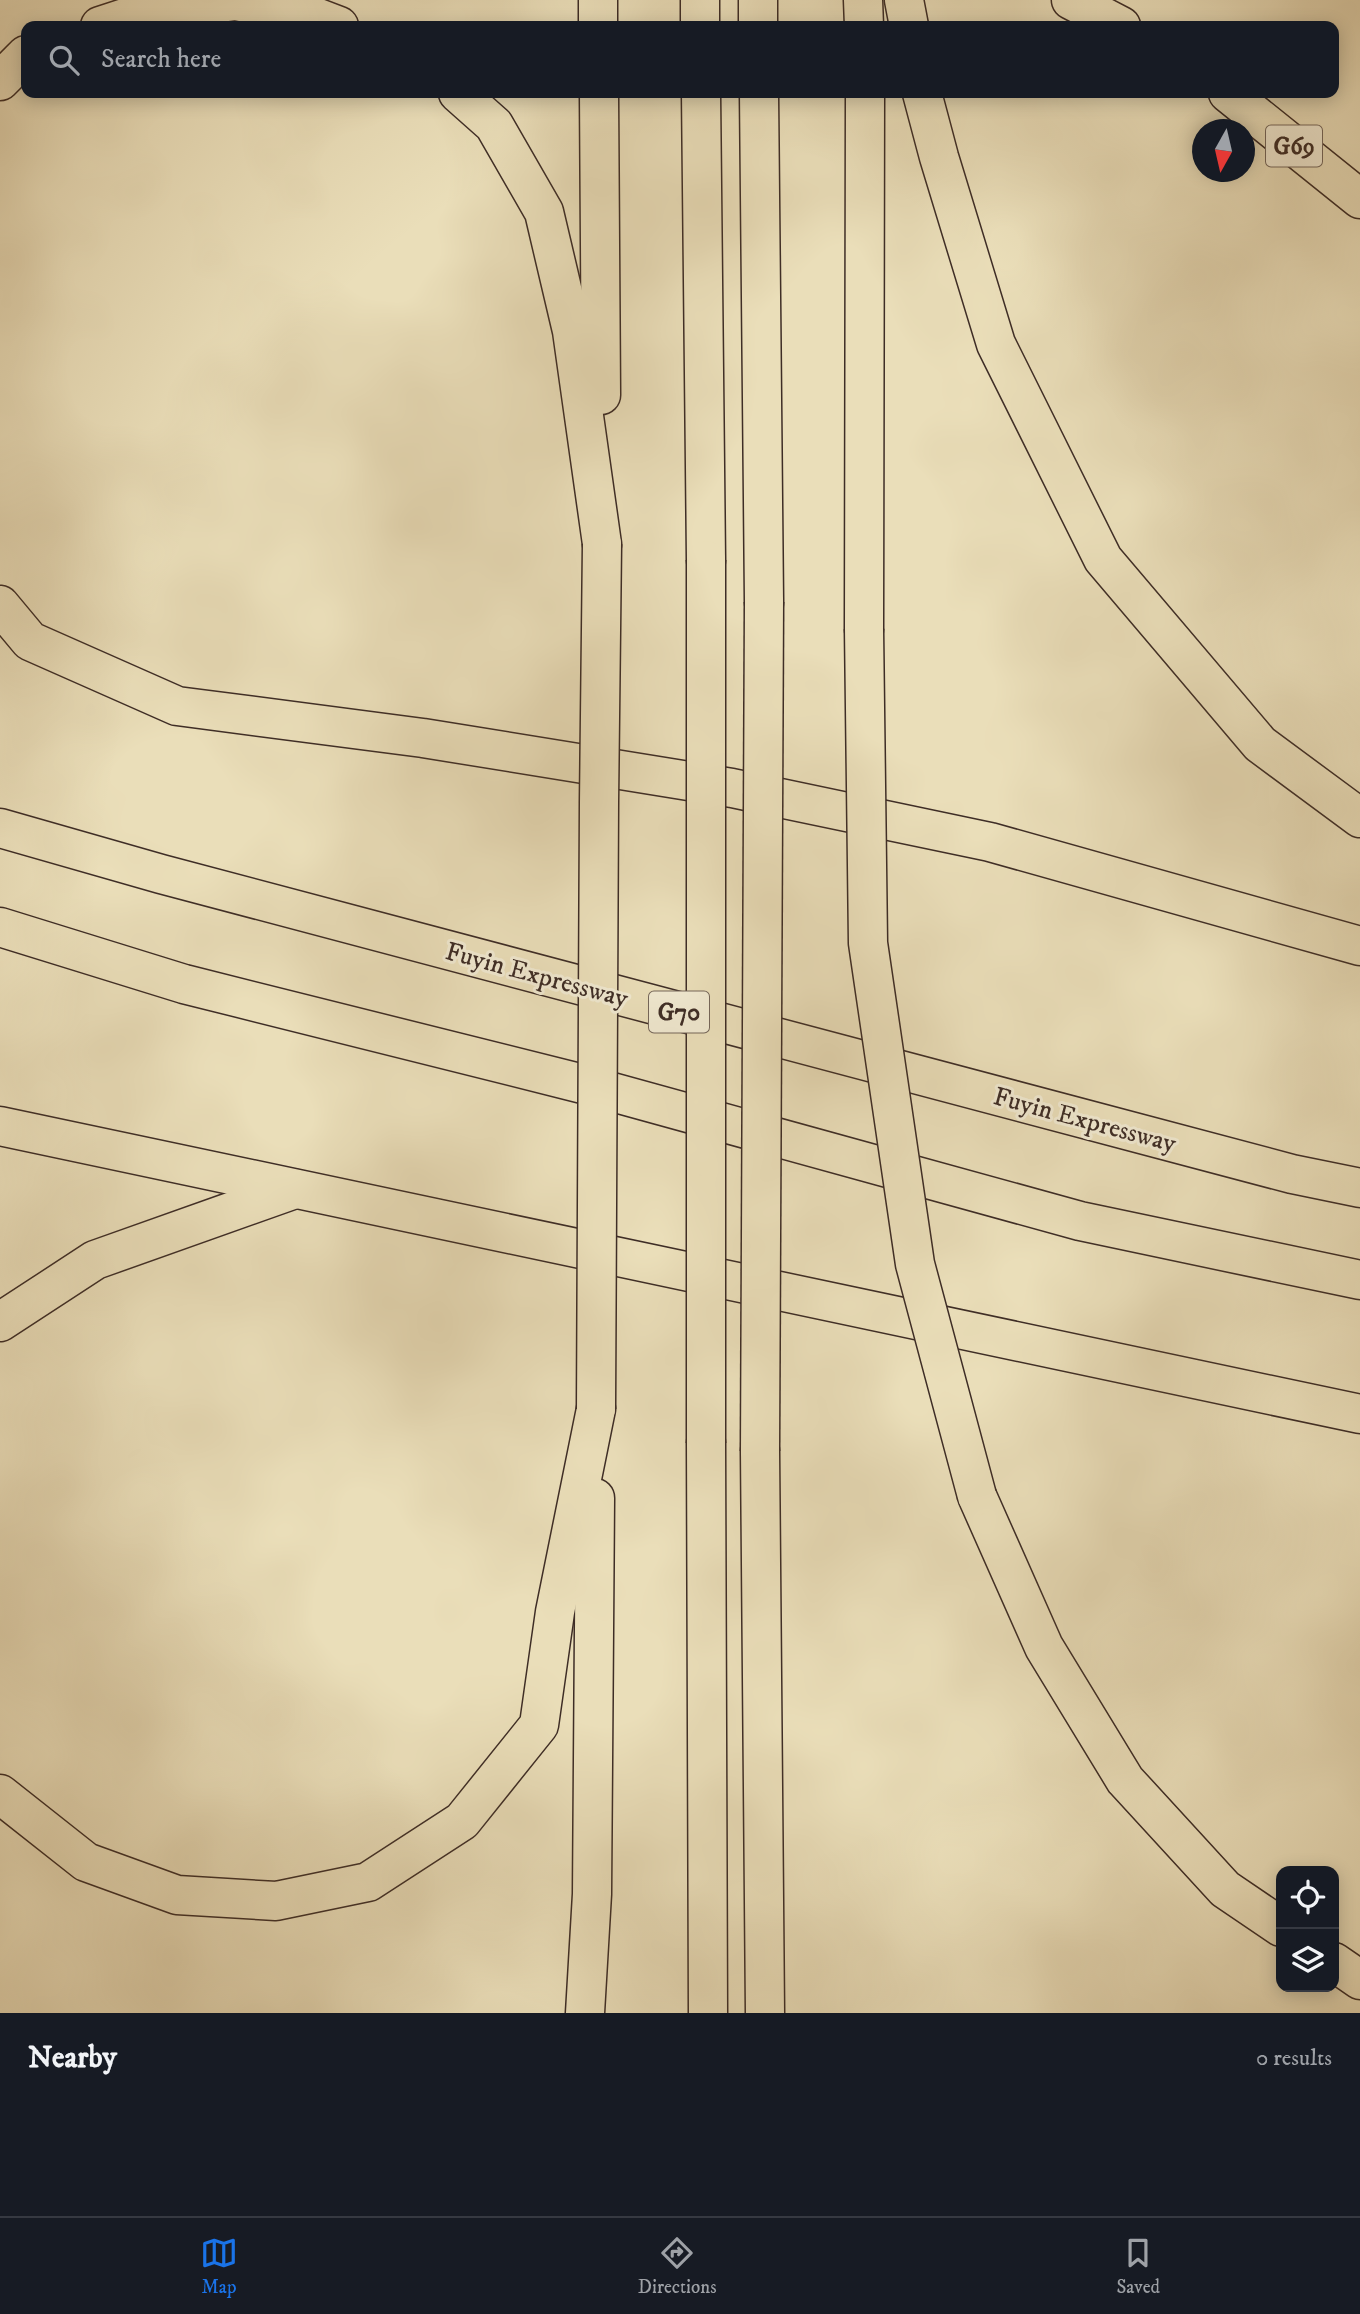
<!DOCTYPE html>
<style>
:root{--surface:#171b24;--page:#242831;--text:#f1f3f6;--muted:#9ea1a6;--line:#363941;--accent:#1a73e8}
body{margin:0;font-family:"IM FELL DW Pica",serif;background:var(--page);color:var(--text)}
.controls{position:absolute;right:21px;bottom:21px;display:grid;overflow:hidden;border-radius:14px;box-shadow:0 4px 18px #0003}
.controls button{width:63px;height:63px;display:grid;place-items:center;padding:0;border:0;border-bottom:2px solid var(--line);background:var(--surface);color:var(--text);font:35px sans-serif}
.compass{position:absolute;left:1192px;top:119px;width:63px;height:63px;border-radius:50%;background:var(--surface);box-shadow:0 4px 18px #0003;rotate:188deg}
.list{margin:0;padding:0;list-style:none}
h2{display:flex;justify-content:space-between;align-items:center;height:91px;margin:0;padding:0 28px;font-size:30px}
h2 small{font-size:23px;font-weight:400;color:var(--muted)}
.icon{flex:none;width:38px;height:38px;fill:none;stroke:currentColor;stroke-width:2;stroke-linecap:round;stroke-linejoin:round}
.map{position:relative;flex:none;width:1360px;height:2013px;overflow:hidden}
.search{position:absolute;background:var(--surface);box-shadow:0 4px 18px #0003;left:21px;right:21px;top:21px;height:77px;display:flex;align-items:center;gap:18px;box-sizing:border-box;padding:0 24px;border-radius:14px;color:var(--muted);font-size:26px}
.sheet{height:203px;background:var(--surface)}
nav{display:flex;justify-content:space-around;align-items:center;box-sizing:border-box;height:98px;border-top:2px solid var(--line);background:var(--surface);font-size:19px;color:var(--muted)}
nav a{display:grid;justify-items:center;gap:4px}
nav .on{color:var(--accent)}
.map>svg:first-child{display:block}
.lines{fill:none;stroke-linecap:round;stroke-linejoin:round}
.highway-casing{stroke:#3e2d26;stroke-width:41}
.highway{stroke:#eadeb9;stroke-width:38}
.highway-bridge-casing{stroke:#3e2d26;stroke-width:41;stroke-linecap:butt}
.highway-bridge{stroke:#eadeb9;stroke-width:38}
.labels{text-anchor:middle;stroke-width:6;stroke-linejoin:round;paint-order:stroke}
.shield{fill:#f1ead2;stroke:#74665a;stroke-width:2}
.shield-label{font-size:24px;font-weight:bold;fill:#3e2d26}
.street-label{font-size:26px;fill:#3e2d26;stroke:#f1ead2}
</style>
<div class="map">
<svg width="1360" height="2013" viewBox="0 0 1360 2013">
<rect width="100%" height="100%" fill="#eadeb9"/>
<filter id="stains"><feTurbulence type="fractalNoise" baseFrequency=".00286" numOctaves="4"/><feColorMatrix values="0 0 0 0 .2 0 0 0 0 .09 0 0 0 0 .02 0 0 0 .5 -.17"/></filter>
<radialGradient id="worn" r=".72"><stop offset=".6" stop-color="#630" stop-opacity="0"/><stop offset="1" stop-color="#630" stop-opacity=".3"/></radialGradient>
<g class="lines">
<g class="highway-casing">
<g id="highway">
<polyline points="598,0 598,26"/>
<polyline points="700,0 700,26"/>
<polyline points="758,0 758,26"/>
<polyline points="863,0 864,26"/>
<polyline points="904,0 909,26"/>
<polyline points="1071,0 1121,26"/>
<polyline points="100,26 140,13 236,1 313,16 339,26"/>
<polyline points="0,81 26,55"/>
<polyline points="458,93 494,125 544,212 572,331 602,544"/>
<polyline points="599,93 601,395"/>
<polyline points="701,93 706,560"/>
<polyline points="759,93 764,602"/>
<polyline points="922,93 939,157 996,344 1103,559 1260,744 1360,818"/>
<polyline points="1228,93 1360,199"/>
<polyline points="0,605 30,641 177,706 423,738 732,788 990,842 1360,946"/>
<polyline points="864,629 865,93"/>
<polyline points="0,828 161,874 1292,1174 1360,1188"/>
<polyline points="0,927 184,984 583,1084 1080,1221 1360,1280"/>
<polyline points="0,1126 1360,1414"/>
<polyline points="0,1322 95,1260 295,1189"/>
<polyline points="706,1443 708,2013"/>
<polyline points="760,1451 765,2013"/>
<polyline points="977,1496 1044,1647 1125,1780 1225,1889 1281,1927"/>
<polyline points="0,1794 86,1862 177,1895 276,1901 368,1882 462,1821 539,1725 555,1612 596,1409"/>
<polyline points="1334,1962 1360,1980"/>
<polyline points="585,2013 592,1894 595,1498"/>
</g>
</g>
<use href="#highway" class="highway"/>
<g class="highway-bridge-casing">
<g id="highway-bridge">
<polyline points="706,560 706,1443"/>
<polyline points="864,629 868,943 915,1264 977,1496"/>
<polyline points="596,1409 599,803 602,544"/>
<polyline points="760,1451 764,602"/>
</g>
</g>
<use href="#highway-bridge" class="highway-bridge"/>
</g>
<g class="labels">
<g class="shield">
<rect x="1266" y="125.5" width="56" height="41" rx="5"/>
<rect x="649" y="991.5" width="60" height="41" rx="5"/>
</g>
<g class="shield-label">
<text x="1294" y="154">G69</text>
<text x="679" y="1020">G70</text>
</g>
<g class="street-label">
<text transform="translate(537 974) rotate(15)" y="9">Fuyin Expressway</text>
<text transform="translate(1085 1119) rotate(15)" y="9">Fuyin Expressway</text>
</g>
</g>
<rect width="100%" height="100%" filter="url(#stains)"/>
<rect width="100%" height="100%" fill="url(#worn)"/>
</svg>
<div class="controls">
<button><svg class="icon" aria-label="locate" viewBox="0 0 24 24"><circle cx="12" cy="12" r="6"/><path d="M12 2v4M12 18v4M2 12h4M18 12h4"/></svg></button>
<button><svg class="icon" aria-label="layers" viewBox="0 0 24 24"><path d="M12 4l9 5-9 5-9-5zM3 14l9 5 9-5"/></svg></button>
</div>
<svg class="compass" viewBox="-18 -18 36 36"><path d="M0-13l5 13h-10z" fill="#e53935"/><path d="M0 13l5-13h-10z" fill="#9ea1a6"/></svg>
<div class="search"><svg class="icon" aria-label="search" viewBox="0 0 24 24"><circle cx="10" cy="10" r="6"/><path d="M15 15l6 6"/></svg>Search here</div>
</div>
<section class="sheet">
<h2>Nearby<small>0 results</small></h2>
<ul class="list">
</ul>
</section>
<nav>
<a class="on"><svg class="icon" aria-label="map" viewBox="0 0 24 24"><path d="M3 6l6-2 6 2 6-2v14l-6 2-6-2-6 2zM9 4v14M15 6v14"/></svg>Map</a>
<a><svg class="icon" aria-label="directions" viewBox="0 0 24 24"><path d="M12 3l9 9-9 9-9-9zM9 14v-3h6M13 9l2 2-2 2"/></svg>Directions</a>
<a><svg class="icon" aria-label="saved" viewBox="0 0 24 24"><path d="M7 4h10v16l-5-4-5 4z"/></svg>Saved</a>
</nav>
